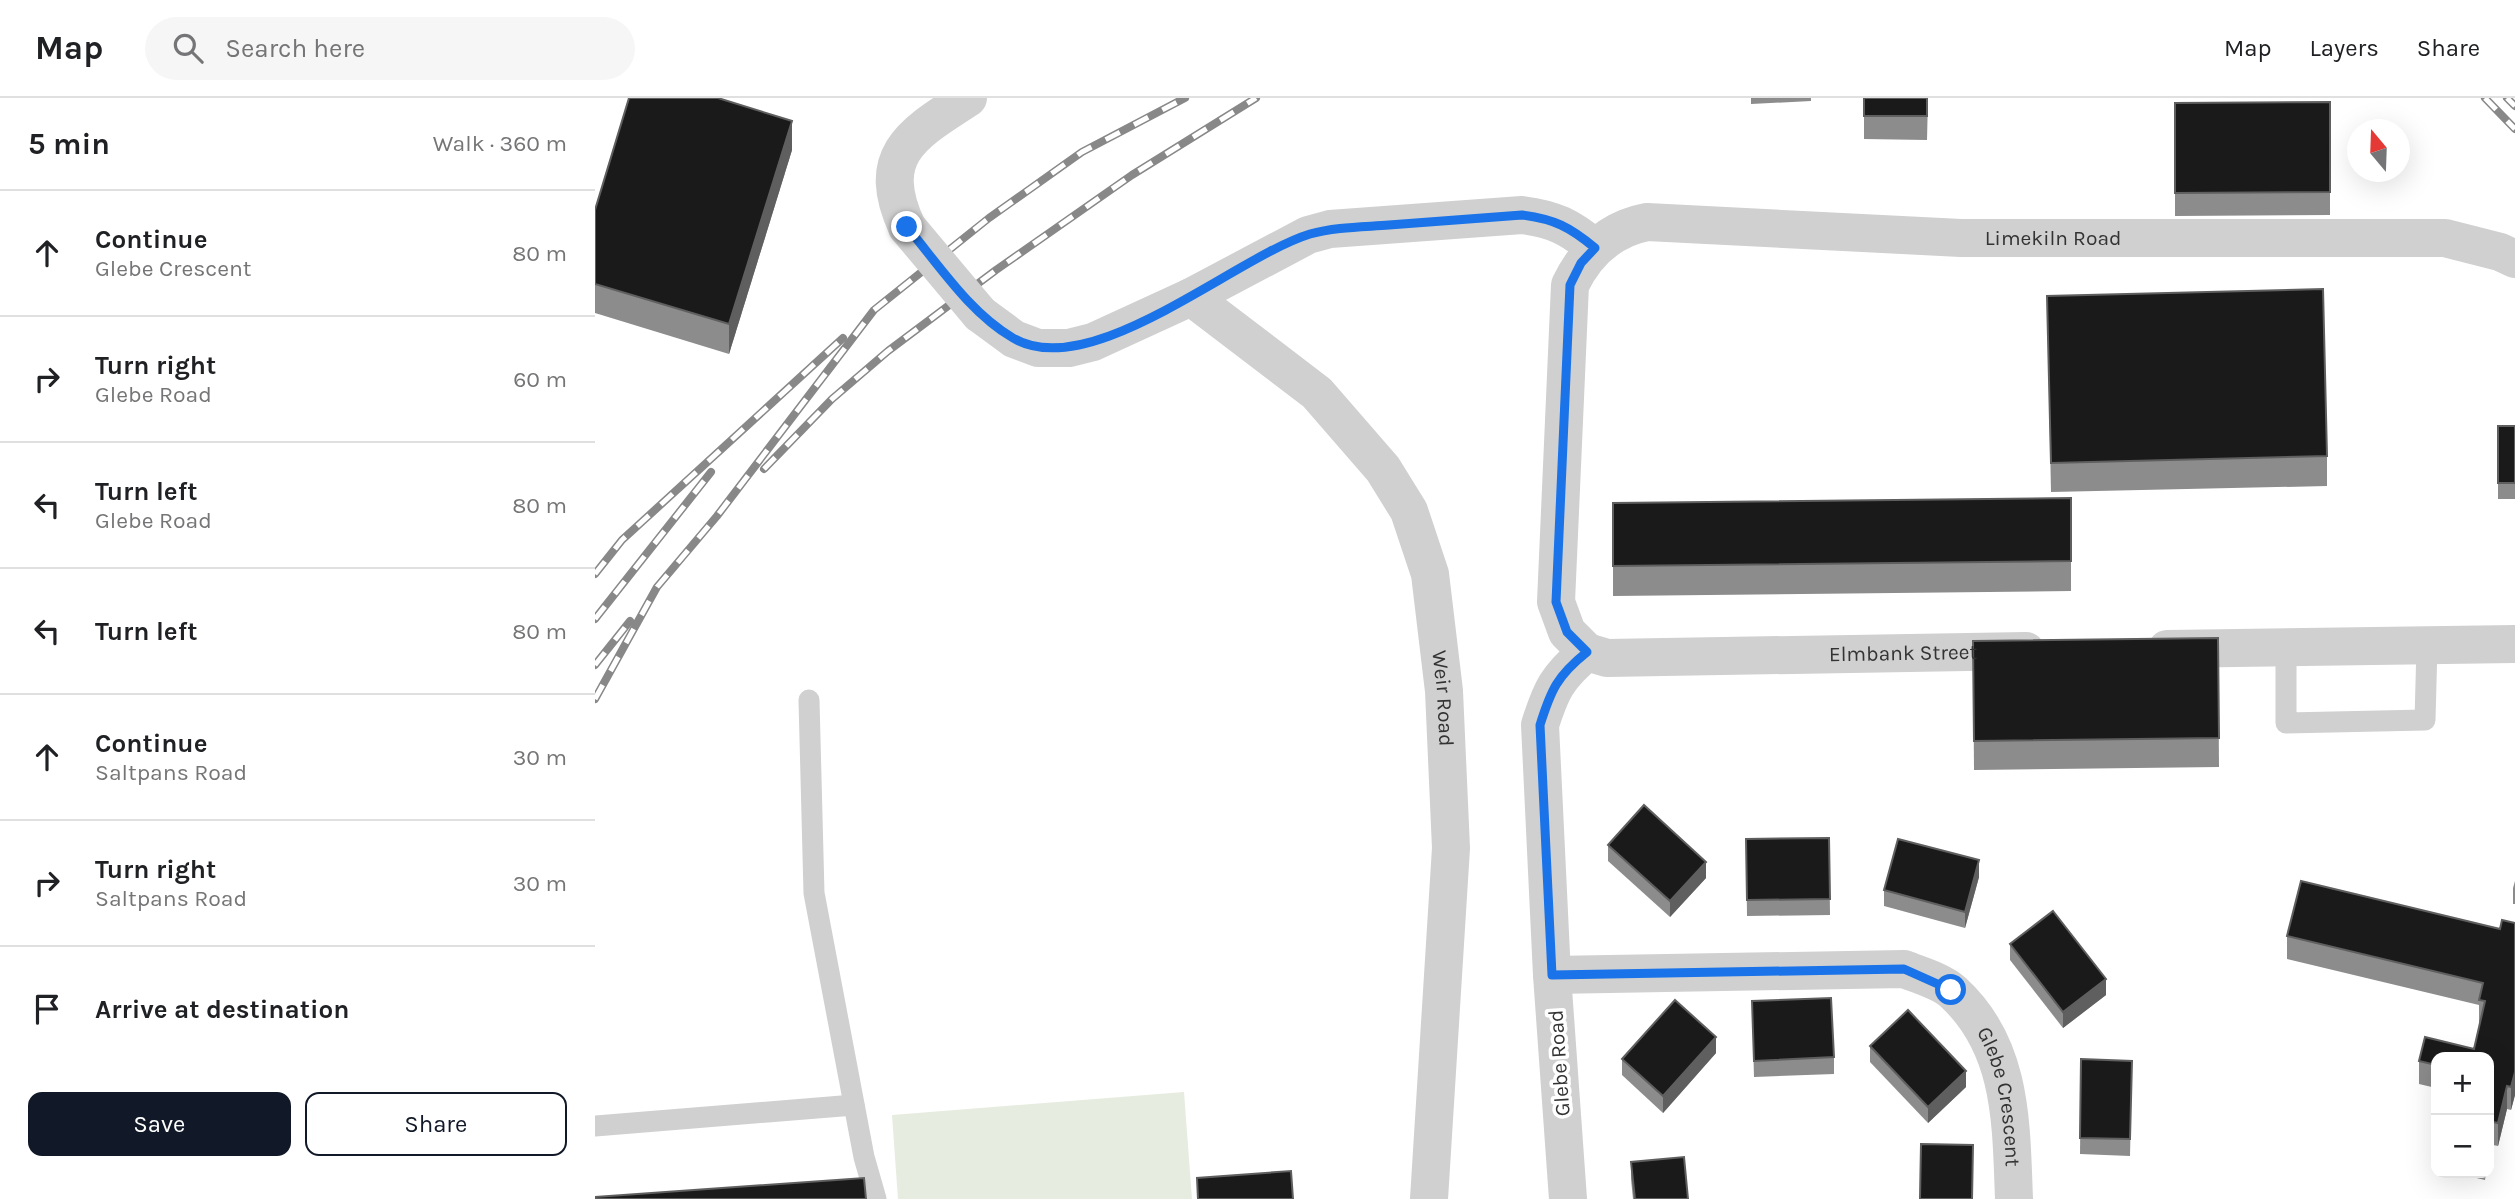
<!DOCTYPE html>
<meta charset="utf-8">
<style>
:root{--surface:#fff;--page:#f6f6f6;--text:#202124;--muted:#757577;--line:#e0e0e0;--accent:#111827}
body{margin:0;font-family:Karla,sans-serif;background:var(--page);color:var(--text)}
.controls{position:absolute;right:21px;bottom:21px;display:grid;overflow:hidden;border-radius:14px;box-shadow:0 7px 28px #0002}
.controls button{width:63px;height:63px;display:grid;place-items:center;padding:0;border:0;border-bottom:2px solid var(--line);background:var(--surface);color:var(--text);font:35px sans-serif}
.compass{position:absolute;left:1752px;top:21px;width:63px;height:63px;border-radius:50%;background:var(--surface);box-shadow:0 7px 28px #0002;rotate:341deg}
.stop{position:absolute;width:21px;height:21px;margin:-16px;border:5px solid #1a73e8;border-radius:50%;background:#fff}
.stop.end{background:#1a73e8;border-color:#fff;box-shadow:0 2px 7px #0008}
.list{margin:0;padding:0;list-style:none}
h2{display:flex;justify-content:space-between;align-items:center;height:91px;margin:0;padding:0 28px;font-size:30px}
h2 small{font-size:23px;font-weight:400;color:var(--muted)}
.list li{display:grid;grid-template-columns:46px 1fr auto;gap:21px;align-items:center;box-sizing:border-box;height:126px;padding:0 28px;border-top:2px solid var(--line)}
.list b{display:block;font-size:26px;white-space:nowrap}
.list p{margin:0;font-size:23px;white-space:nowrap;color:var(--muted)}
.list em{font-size:23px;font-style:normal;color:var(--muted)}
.actions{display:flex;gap:14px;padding:21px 28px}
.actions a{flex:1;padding:16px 0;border:2px solid var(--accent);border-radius:14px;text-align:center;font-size:24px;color:var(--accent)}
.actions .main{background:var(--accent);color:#fff}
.icon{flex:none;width:38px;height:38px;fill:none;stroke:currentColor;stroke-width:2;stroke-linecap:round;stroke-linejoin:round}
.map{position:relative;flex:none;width:1920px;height:1101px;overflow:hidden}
header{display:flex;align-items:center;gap:42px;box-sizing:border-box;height:98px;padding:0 35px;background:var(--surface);border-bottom:2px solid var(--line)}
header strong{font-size:33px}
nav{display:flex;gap:38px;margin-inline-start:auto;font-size:24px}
.search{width:490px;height:63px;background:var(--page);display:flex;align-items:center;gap:18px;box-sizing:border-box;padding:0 24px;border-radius:38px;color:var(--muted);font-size:26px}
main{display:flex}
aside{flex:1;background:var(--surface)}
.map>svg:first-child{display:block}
.green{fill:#e6ecdf}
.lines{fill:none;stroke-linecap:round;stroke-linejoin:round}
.lane{stroke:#d0d0d0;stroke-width:21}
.street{stroke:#d0d0d0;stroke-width:38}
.rail-casing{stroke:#888;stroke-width:8}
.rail{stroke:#fff;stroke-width:5;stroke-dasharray:16;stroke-linecap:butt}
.street-bridge{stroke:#d0d0d0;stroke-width:38}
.wall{fill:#8c8c8c}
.shaded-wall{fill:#5f5f5f}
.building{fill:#1a1a1a;stroke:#5f5f5f;stroke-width:2}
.route{stroke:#1a73e8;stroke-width:9}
.labels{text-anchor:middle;stroke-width:7;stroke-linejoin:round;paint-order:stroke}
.street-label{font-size:21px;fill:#333;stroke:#fff}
</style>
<header>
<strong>Map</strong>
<div class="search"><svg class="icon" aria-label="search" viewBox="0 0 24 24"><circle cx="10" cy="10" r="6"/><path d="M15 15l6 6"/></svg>Search here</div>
<nav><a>Map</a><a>Layers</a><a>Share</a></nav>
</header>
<main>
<aside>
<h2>5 min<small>Walk · 360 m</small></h2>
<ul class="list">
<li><svg class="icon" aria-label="ahead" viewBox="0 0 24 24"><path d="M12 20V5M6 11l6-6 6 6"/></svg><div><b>Continue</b><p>Glebe Crescent</p></div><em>80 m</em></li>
<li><svg class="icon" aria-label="right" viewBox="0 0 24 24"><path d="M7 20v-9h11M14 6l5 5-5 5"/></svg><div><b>Turn right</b><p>Glebe Road</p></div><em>60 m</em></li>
<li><svg class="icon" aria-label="left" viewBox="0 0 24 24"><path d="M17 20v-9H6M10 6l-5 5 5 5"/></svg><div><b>Turn left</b><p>Glebe Road</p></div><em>80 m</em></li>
<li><svg class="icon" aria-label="left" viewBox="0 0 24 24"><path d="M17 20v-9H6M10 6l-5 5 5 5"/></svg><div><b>Turn left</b></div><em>80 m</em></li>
<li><svg class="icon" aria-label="ahead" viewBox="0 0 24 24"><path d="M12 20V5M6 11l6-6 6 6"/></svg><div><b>Continue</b><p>Saltpans Road</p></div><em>30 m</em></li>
<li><svg class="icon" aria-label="right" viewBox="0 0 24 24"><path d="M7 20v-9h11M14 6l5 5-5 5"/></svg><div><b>Turn right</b><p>Saltpans Road</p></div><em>30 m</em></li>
<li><svg class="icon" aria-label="arrive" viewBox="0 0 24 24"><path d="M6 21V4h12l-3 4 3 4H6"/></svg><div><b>Arrive at destination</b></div></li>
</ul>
<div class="actions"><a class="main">Save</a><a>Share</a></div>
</aside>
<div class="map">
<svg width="1920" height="1101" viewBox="0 0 1920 1101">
<rect width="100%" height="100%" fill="#fff"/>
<polygon class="green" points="589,994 597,1101 303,1101 297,1017"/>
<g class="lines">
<g class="lane">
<polyline points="1691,549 1691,625 1830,622 1832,548"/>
<polyline points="214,602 219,795 269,1059 281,1101"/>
<polyline points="0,1028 259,1007"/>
</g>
<g class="street">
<path d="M312,129C279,57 317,36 373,0"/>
<path id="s1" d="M596,199L722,295L788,371L814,413L835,476L849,593L856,750L834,1101"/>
<path d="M385,216L419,241L443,250H474L498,244L596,199L713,137L735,131L927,117C959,121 975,129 1000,150"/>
<polyline points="1572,551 1920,546"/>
<path id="s2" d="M992,554L1012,560L1431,553"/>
<path id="s3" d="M957,877L1309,871C1324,877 1346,883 1358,894C1418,949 1416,1026 1419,1101"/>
<path id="s4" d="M973,1101L957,877L945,627C956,592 962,579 992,554L972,534L961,504L975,187C991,154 1015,131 1052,124L1366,140H1850L1905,154L1920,161"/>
</g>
<g class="rail-casing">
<g id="rail">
<polyline points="1890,0 1920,31"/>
<polyline points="1912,0 1920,8"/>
<polyline points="169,371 237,301 293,253 401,172 537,77 661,0"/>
<polyline points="0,476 27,442 248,240"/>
<polyline points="0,521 116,374"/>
<polyline points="0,567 35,523"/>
<polyline points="0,601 62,489 122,418 279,212 394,120 487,54 590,0"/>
</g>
</g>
<use href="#rail" class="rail"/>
<polyline class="street-bridge" points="312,129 385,216"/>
</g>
<g class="wall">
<polygon points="1156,0 1216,0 1216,3 1156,6"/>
<polygon points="1269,0 1333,0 1332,42 1269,41"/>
<polygon points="1735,4 1735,117 1580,118 1580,5"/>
<polygon points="197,52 134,256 0,215 0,112"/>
<polygon points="1452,198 1732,358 1732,388 1456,394"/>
<rect x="1903" y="328" width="17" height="73"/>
<polygon points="1476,400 1476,493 1018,498 1018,405"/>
<polygon points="1623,540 1624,669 1379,672 1378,543"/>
<polygon points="1234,740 1235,817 1152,818 1151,741"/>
<polygon points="1013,747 1111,780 1075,819 1013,763"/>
<polygon points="1384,779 1370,830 1289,808 1289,792"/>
<polygon points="1920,783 1920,806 1918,806 1918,790"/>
<polygon points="1920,812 1920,997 1916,1012 1912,1011 1903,1048 1898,1047 1894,959 1841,959 1841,990 1824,986 1824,963 1879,951 1885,925 1884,925 1884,907 1692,861 1692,838 1905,831 1920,825"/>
<polygon points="1415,846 1511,897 1468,930 1415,862"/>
<polygon points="1157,903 1239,959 1239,976 1159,979"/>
<polygon points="1275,948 1371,989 1333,1025 1275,964"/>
<polygon points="1121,955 1068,1015 1027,977 1027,961"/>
<polygon points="1486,961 1537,963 1535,1058 1485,1056"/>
<polygon points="1036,1064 1093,1101 1038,1101 1036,1081"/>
<polygon points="1860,1075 1891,1075 1890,1082"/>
</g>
<g class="shaded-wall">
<polygon points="197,23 197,52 134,256 134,226"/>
<polygon points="1384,762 1384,779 1370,830 1370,814"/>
<polygon points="1111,764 1111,780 1075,819 1075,803"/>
<polygon points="1511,881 1511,897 1468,930 1468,914"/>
<polygon points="1121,939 1121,955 1068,1015 1068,998"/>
<polygon points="1371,973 1371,989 1333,1025 1333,1009"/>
<polygon points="1920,974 1920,997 1916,1012 1916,989"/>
<polygon points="1912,988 1912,1011 1903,1048 1903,1025"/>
<polygon points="1898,1024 1898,1047 1894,1065 1894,1042"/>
</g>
<g class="building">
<polygon points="34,0 123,0 197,23 134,226 0,186 0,112"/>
<rect x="1269" y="0" width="63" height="18"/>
<polygon points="1735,4 1735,94 1580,95 1580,5"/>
<polygon points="1728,191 1732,358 1456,365 1452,198"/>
<rect x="1903" y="328" width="17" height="57"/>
<polygon points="1476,400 1476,463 1018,468 1018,405"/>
<polygon points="1623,540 1624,640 1379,643 1378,543"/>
<polygon points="1049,707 1111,764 1075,803 1013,747"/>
<polygon points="1234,740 1235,801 1152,802 1151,741"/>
<polygon points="1303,741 1384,762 1370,814 1289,792"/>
<polygon points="1706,783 1905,831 1907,822 1920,825 1920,974 1916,989 1912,988 1903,1025 1898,1024 1894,1042 1894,959 1841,959 1841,967 1824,963 1830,939 1879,951 1890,903 1884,902 1888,885 1692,838"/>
<polygon points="1458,813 1511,881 1468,914 1415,846"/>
<polygon points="1236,900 1239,959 1159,963 1157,903"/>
<polygon points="1080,902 1121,939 1068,998 1027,961"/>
<polygon points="1313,912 1371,973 1333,1009 1275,948"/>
<polygon points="1486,961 1537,963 1535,1041 1485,1040"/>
<polygon points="1326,1046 1378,1047 1377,1101 1325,1101"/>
<polygon points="1089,1059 1093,1101 1040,1101 1036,1064"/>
<polygon points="696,1073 698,1101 603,1101 602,1080"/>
<polygon points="269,1080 271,1101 0,1101 0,1099"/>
</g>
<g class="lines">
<path class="route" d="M312,129C344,167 374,214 418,240C495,286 640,159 715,136C740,129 768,129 794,127C838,124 883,120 927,117C959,121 975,129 1000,150L986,165L975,187L961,504L972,534L992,554C962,578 956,592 945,627L957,877L1309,871L1356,892"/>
</g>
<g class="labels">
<g class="street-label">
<text dy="7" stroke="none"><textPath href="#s4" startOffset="1451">Limekiln Road</textPath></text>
<text dy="7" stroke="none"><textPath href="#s2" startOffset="317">Elmbank Street</textPath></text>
<text dy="7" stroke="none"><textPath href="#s1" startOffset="500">Weir Road</textPath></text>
<text transform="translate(964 965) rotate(-94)" y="7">Glebe Road</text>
<text dy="7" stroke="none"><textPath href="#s3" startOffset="525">Glebe Crescent</textPath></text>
</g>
</g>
</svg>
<div class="controls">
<button>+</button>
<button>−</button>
</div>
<svg class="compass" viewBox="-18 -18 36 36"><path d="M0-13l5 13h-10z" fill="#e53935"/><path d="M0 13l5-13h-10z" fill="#757577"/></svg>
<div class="stop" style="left:1356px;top:892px"></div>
<div class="stop end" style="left:312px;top:129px"></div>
</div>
</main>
